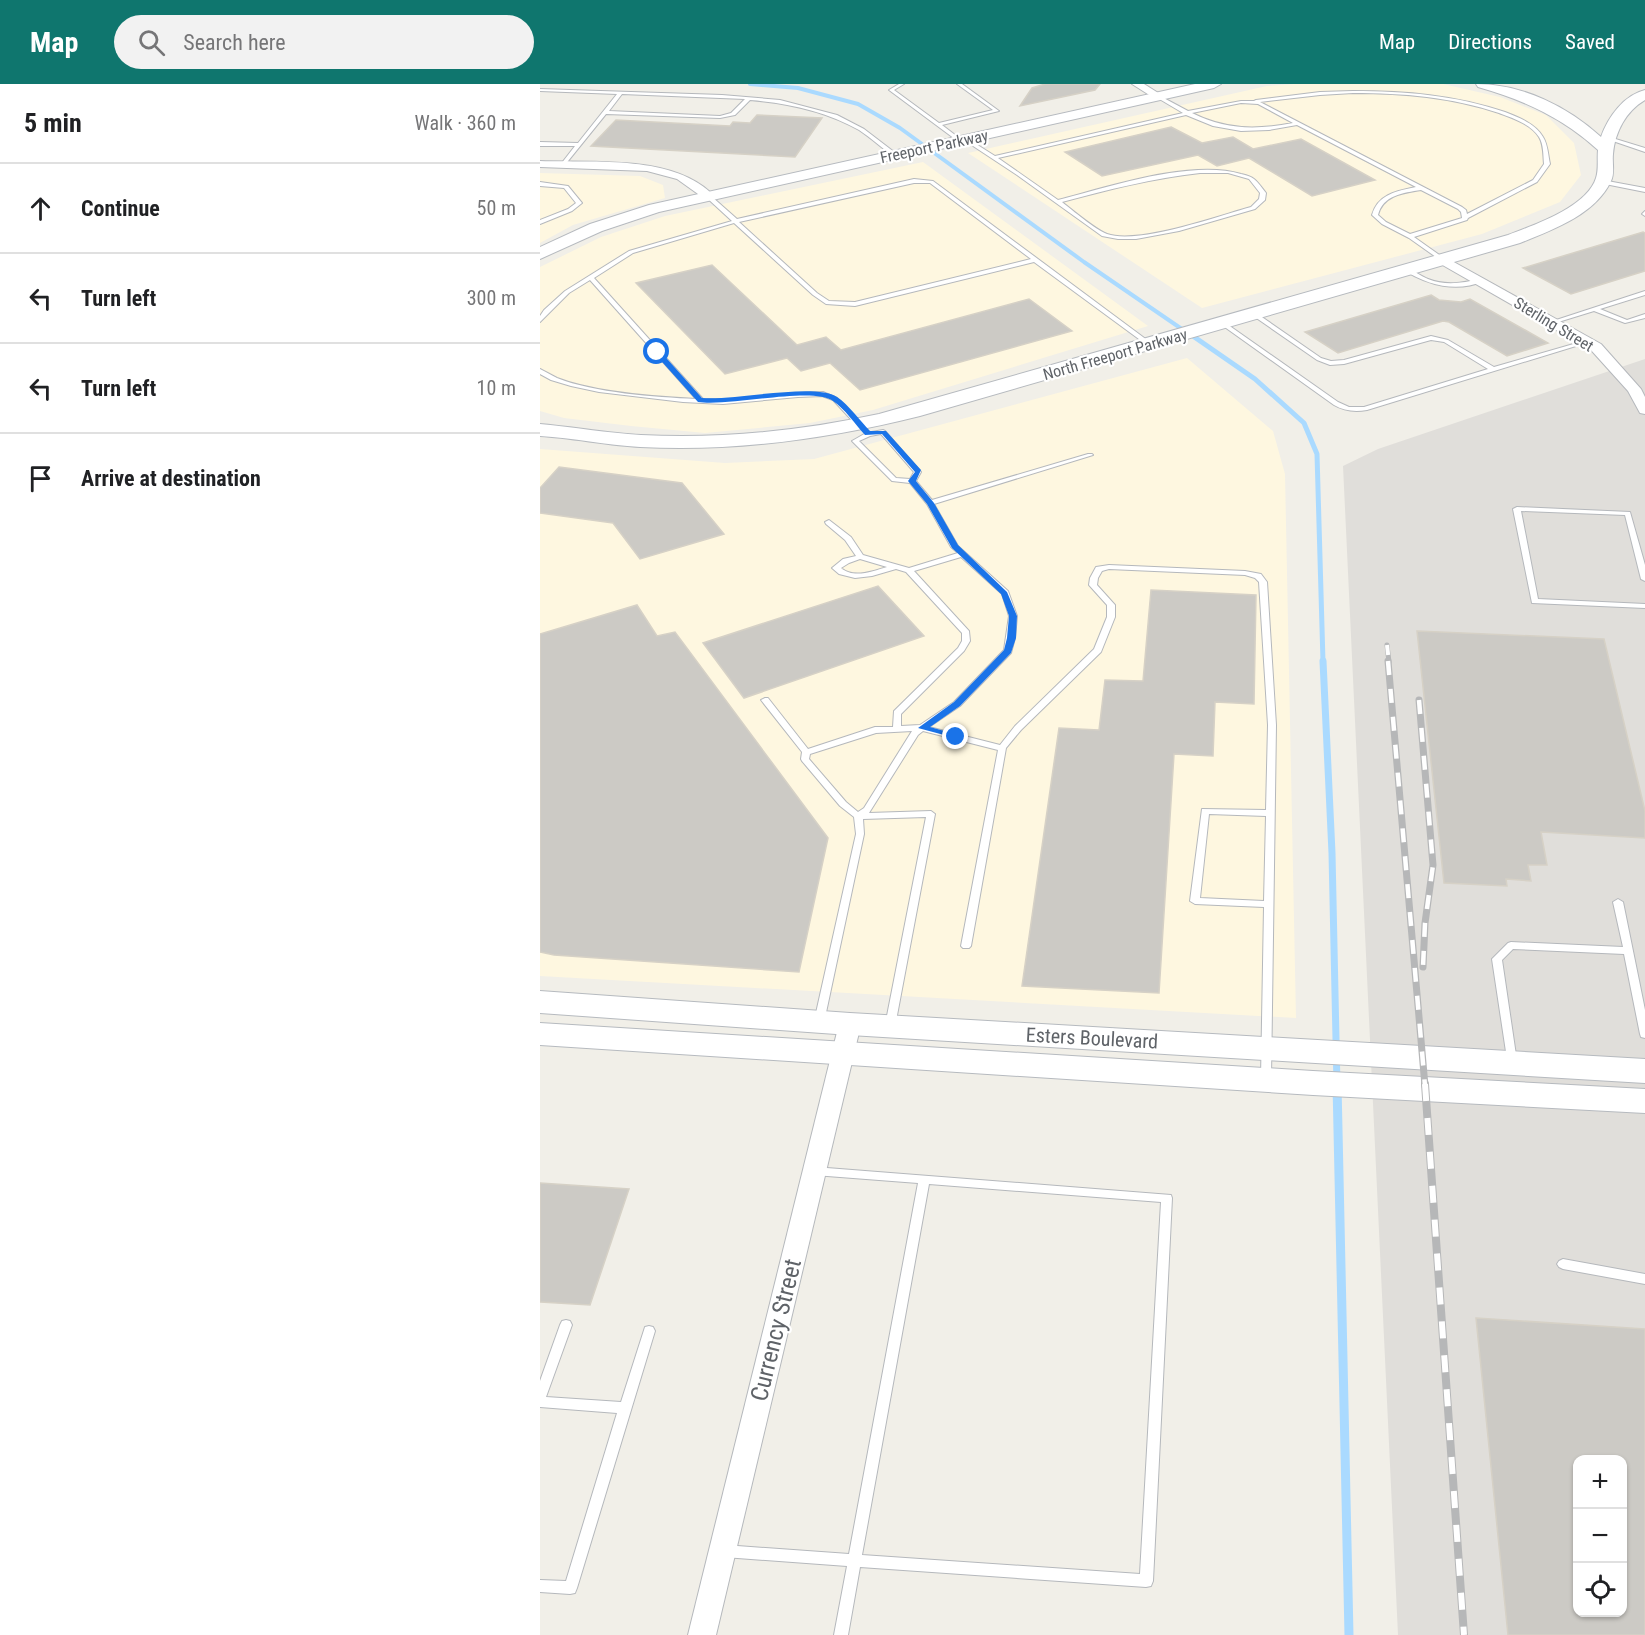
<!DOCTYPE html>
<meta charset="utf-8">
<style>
:root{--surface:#fff;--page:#f2f2f2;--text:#202124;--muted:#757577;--line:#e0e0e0;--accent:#0f766e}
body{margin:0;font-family:"Roboto Condensed",sans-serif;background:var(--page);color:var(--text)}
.controls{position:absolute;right:18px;bottom:18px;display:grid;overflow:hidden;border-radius:12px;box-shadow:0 2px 4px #0004}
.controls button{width:54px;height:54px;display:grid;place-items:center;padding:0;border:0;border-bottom:2px solid var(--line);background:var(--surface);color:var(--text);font:30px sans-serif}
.stop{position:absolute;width:18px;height:18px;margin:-14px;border:4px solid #1a73e8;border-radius:50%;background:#fff}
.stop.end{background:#1a73e8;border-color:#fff;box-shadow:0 2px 6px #0008}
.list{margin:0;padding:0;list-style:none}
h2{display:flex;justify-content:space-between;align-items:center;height:78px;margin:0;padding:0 24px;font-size:26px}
h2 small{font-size:20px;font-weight:400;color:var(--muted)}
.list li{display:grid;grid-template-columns:39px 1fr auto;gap:18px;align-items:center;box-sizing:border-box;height:90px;padding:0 24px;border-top:2px solid var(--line)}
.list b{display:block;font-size:22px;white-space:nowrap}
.list em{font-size:20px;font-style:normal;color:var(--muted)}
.icon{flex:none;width:33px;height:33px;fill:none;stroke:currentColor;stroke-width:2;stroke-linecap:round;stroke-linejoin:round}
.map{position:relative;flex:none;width:1105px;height:1551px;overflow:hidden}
header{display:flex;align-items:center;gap:36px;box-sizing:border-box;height:84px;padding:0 30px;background:var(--accent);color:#fff}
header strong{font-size:28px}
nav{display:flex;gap:33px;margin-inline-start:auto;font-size:21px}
.search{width:420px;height:54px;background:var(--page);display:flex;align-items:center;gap:15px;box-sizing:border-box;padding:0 21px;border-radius:33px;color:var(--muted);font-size:22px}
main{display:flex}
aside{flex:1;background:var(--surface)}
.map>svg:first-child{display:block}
.commercial{fill:#fef7e0}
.industrial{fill:#e0deda;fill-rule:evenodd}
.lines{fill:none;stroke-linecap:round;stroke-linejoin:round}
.stream-far3{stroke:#aadaff;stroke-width:4}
.stream-far2{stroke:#aadaff;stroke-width:5}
.stream-far1{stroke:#aadaff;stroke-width:7}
.stream{stroke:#aadaff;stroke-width:9}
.building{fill:#cccac5;stroke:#d6d1c6;stroke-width:1.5;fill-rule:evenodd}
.lane-casing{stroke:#b5b8bc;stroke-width:2}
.street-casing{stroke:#b5b8bc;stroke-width:2}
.secondary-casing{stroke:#b6babf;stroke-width:2}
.lane{fill:#fff;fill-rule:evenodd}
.street{fill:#fff;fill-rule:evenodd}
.secondary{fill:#fff;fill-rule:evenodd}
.rail-far2-casing{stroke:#b6b7b8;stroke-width:5}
.rail-far1-casing{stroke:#b6b7b8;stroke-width:7}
.rail-casing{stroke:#b6b7b8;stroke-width:8}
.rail-far2{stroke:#fff;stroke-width:4;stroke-dasharray:10;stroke-linecap:butt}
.rail-far1{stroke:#fff;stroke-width:4.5;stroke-dasharray:14;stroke-linecap:butt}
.rail{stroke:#fff;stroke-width:6;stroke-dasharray:17;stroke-linecap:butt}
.route{fill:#1a73e8}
.labels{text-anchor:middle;stroke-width:4.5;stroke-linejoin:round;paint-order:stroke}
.far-street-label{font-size:16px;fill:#5f6368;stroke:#fff}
.street-label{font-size:20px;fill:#5f6368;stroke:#fff}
.near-street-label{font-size:24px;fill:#5f6368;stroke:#fff}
</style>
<header>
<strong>Map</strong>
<div class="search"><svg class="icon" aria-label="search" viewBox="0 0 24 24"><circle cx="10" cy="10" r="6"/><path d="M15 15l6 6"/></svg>Search here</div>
<nav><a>Map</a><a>Directions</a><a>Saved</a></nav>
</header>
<main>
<aside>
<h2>5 min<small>Walk · 360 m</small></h2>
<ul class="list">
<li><svg class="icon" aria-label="ahead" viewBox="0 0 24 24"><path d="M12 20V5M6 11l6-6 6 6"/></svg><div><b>Continue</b></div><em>50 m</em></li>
<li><svg class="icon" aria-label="left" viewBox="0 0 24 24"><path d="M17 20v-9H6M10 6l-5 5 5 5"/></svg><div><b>Turn left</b></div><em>300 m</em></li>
<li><svg class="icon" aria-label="left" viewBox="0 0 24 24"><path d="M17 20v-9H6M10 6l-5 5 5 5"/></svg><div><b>Turn left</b></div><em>10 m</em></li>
<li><svg class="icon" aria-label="arrive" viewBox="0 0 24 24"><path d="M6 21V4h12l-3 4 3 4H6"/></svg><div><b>Arrive at destination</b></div></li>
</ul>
</aside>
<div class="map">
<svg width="1105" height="1551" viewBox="0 0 1105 1551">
<rect width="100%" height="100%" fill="#f1efe8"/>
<g class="commercial">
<polygon points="754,0 903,0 960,13 1006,31 1034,59 1041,91 1020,118 942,150 662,224 428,69 727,2"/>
<polygon points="383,78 608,242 333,326 270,339 165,349 91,342 24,334 0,327 0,183 61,153 125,132"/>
<polygon points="0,89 100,92 123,101 125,114 33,141 0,159"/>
<polygon points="647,274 733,347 745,390 756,934 0,892 0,365 185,379 274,375"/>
</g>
<path class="industrial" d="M1105,275V1551H858L803,382L838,365ZM1038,1376H1082V1528H1038Z"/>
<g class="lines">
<polyline class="stream-far3" points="210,0 258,4 318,20 360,44 544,178 652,252"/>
<polyline class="stream-far2" points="650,250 715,295 764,339 777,370 783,578"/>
<polyline class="stream-far1" points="783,577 792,769 797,1002"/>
<polyline class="stream" points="797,1000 809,1551"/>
</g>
<g class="building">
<polygon points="505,0 560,0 555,6 480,22 492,4"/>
<polygon points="217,31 282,34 255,73 51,62 76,36 190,42 193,38 210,39"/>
<polygon points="631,43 662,59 693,53 713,65 761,55 835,96 772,112 709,74 677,82 658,71 562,92 525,68"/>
<polygon points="1103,148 1105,149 1105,187 1031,210 983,184"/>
<polygon points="172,181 257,261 286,253 301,266 489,215 532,247 320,306 290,279 261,287 247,274 185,290 96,199"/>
<polygon points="891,211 899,216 921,218 930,215 1008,259 967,272 909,238 903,237 798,269 765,248"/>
<polygon points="19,383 142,399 184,450 100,475 73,439 0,429 0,404"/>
<polygon points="338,502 384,552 204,614 163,559"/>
<polygon points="611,506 716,511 714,620 675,618 673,672 634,670 619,909 482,902 519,644 559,646 565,596 603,597"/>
<polygon points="97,521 117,552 135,548 288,754 259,888 14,871 0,868 0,550"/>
<polygon points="877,547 1064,555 1105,727 1105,754 1001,748 1007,781 988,781 991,797 966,795 967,802 904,799"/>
<polygon points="0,1099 89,1105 50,1221 0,1218"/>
<path d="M936,1234L1105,1245V1551H968ZM1038,1376H1082V1528H1038Z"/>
</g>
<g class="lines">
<g class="lane-casing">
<g id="lane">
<polygon points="359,0 364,0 354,6 399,39 453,26 417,0 422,0 459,27 402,41 423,57 419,58 349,6"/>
<path d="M0,5L182,11L240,16L297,31L324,45L358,71L353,72C342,64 331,54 319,46C286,27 247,19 210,16L195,31L180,34L66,30L24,82L21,80L35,62H0V58L38,59L77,10L0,7ZM82,10L205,15L191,29L180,32L69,27Z"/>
<path d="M813,7C865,7 915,11 965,28C978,33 996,40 1003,53C1008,61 1008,71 1010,80L997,98L928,134L927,136L874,153L905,175L906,176L903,178L869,154L842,140L832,131C838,110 857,107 876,103L757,41L729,46L701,47L673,42L646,31L458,74L518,116C568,103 652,75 701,90C705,91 710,92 714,95C718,98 722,104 726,109L725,116L715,125L639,147L596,155H578L562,152L477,91L424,56L428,55L455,72L643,29L616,13V12L618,11L648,27L701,17H714L716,16L780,8ZM813,9C863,9 911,13 959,29C972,34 991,40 999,53C1004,61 1003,71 1004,80L993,96L927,130L926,126L922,123L720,18L780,11ZM701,19L718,20L753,39C717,46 685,46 652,29ZM660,89H688L709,95L720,109L719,115L711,123C678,132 598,161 567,150C556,146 532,126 522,118C568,106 613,94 660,89ZM881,106L918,125L921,128L922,134L870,150L846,138L838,131C843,111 863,109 881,106Z"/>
<polygon points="1069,53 1105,64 1105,68 1067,55 1067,54"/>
<path d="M374,95L393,97L611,259V261H607L494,178L315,222L286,220L273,211L194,139L93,169L54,194L163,315H195L258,309L283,308L297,314L323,342V344H319L293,316L282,312L258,313L183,320L143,318L59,308L31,302L11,296L0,290V285C6,288 11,291 17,294C55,309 114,313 156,315L50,196L29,209L0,238V232L4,226L25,207L89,167L192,137L167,114V112H171L197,135ZM374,99H390L491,175L315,218L289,217L277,209L199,138Z"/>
<polygon points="1062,96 1105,104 1105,108 1060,99 1060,97"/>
<polygon points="0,98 28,102 42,119 32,127 0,140 0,136 28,125 36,119 24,104 0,102"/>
<polygon points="1105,127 1105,132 1102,130"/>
<path d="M867,184C874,187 881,192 888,195C905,202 923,199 940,195L943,197C917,209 888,201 865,187V185Z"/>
<polygon points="1105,207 1105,211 1060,225 1087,236 1105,230 1105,234 1085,239 1054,227 1015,239 1010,238"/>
<path d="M712,229H716L781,274L791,277L804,276L891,252L908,256L954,283L1044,257L1049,258L827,326C815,328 804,327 794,321L679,239L684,238L798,318L809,323H824L948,285L904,258L891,256L804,280L790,281L777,276L712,231Z"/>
<path d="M343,346L345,347L381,388L376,397L392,416L548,370H552L553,371L394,420L418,462L468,507L477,532L475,554L471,569L420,622L389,643L460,661L475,642L554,565L567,533V521L549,501L550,494L556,483L569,481L705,487L721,490L727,498L736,641L731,994L730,997L726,998L722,997L721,994L724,823L655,820L650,817L662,725L726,726L728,641L719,498L715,494L705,491L569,485L562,487L558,494L557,501L575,521V533L561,568L481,646L466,664L431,862L429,864H423L421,862L458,666L383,647L378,651L329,729L391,727L395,730L355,942L354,945H346L345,942L386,733L323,735L324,750L284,938L283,941H275L274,938L316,750L314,733L300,722L262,677L261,675L262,668L221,616L225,614H228L268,665L335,643H353L354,627L418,564L422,557V549L366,488L356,485L332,492L315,494L299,490L292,484L303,475L316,472L305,456L286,440L285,438L289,436L311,453L323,471L369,484L418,469L411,463L387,420L370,399L352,397L312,357L326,349ZM341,350L374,388L370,395L356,394L319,357L330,352ZM421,473L462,510L469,532L464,566L414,618L380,641L361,642V630L424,567L430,557L429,547L374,487ZM320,475L347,483C333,487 314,495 301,484L309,479ZM372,647L324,724L318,728L306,718L269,675L270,670L336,649ZM669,730L726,732L724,817L660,814Z"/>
<polygon points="977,423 1090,428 1105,481 1105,497 1101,495 1085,431 981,427 998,515 1105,520 1105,524 992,519 973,425"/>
<polygon points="1078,815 1083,818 1105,926 1105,954 1101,953 1100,950 1084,870 973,865 962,876 977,978 976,981 972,982 968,981 952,875 968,859 971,858 1083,863 1073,818"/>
<path d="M274,1083L631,1111L632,1114L613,1497L611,1502L606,1503L320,1483L308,1551H294L307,1482L184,1473L179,1471L178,1467L179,1463L184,1461L309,1470L378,1099L274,1091L270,1090L269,1087L270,1084ZM389,1100L621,1118L600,1490L322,1471Z"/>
<polygon points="1023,1175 1105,1190 1105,1200 1023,1185 1019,1183 1017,1180 1019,1177"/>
<polygon points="26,1236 30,1237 32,1241 6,1313 81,1318 105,1243 109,1242 113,1243 115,1247 37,1504 35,1509 30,1510 0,1508 0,1496 26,1497 77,1329 0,1323 0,1297 20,1241 22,1237"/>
</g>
</g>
<g class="street-casing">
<g id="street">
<polygon points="592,0 604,0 623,12 614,14"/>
<path d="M0,77C54,79 136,70 175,113L169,116L165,115L137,95L107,87L0,83Z"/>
<polygon points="903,172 1061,260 1101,305 1105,313 1105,330 1100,329 1088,307 1051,266 899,179 899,173"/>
<polygon points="310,932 318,934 321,940 176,1551 148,1551 299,940 302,934"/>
</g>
</g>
<g class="secondary-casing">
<g id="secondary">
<polygon points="655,0 681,0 674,4 119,128 62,147 0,175 0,163 50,140 109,121"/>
<path d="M936,0C982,0 1027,22 1061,53C1068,33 1084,11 1105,6V16C1086,27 1075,48 1073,70C1072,79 1075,89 1071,97C1055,131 1012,146 980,159L380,332C288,355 195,368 100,363C66,361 33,354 0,352V340C34,343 67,349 101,351C181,355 260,347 339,330L968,151C994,141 1047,123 1056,94C1059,85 1057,75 1058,66C1023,34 984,16 938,3Z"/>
<polygon points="0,907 310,929 1105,975 1105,999 310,951 0,929"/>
<polygon points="0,939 773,987 1105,1005 1105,1029 773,1011 0,961"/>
</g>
</g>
<use href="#lane" class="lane"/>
<use href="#street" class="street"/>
<use href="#secondary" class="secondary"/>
<g class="rail-far2-casing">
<polyline id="rail-far2" points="847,561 849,578"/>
</g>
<g class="rail-far1-casing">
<g id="rail-far1">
<polyline points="848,577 885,1002"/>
<polyline points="879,616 893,781 885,839 883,883"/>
</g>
</g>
<g class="rail-casing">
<polyline id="rail" points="885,1000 924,1551"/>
</g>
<use href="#rail-far2" class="rail-far2"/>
<use href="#rail-far1" class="rail-far1"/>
<use href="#rail" class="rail"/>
</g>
<path class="route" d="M115,267H120L162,314C194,317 275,298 297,313C309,321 320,337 330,347H346L381,386L376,397L394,419L418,461L467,508L477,532L476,554L471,569L420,622L390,643L419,651V655L378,644L414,618L464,566L467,554L469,532L461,510L412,464L387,420L368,397L375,388L342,350L325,351C315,340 305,325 293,317C273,302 189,323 158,318L115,270Z"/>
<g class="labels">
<g class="far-street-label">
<text transform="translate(394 62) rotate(-12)" y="6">Freeport Parkway</text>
<text transform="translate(1014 240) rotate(31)" y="6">Sterling Street</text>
<text transform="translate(575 270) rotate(-16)" y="6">North Freeport Parkway</text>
</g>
<g class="street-label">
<text transform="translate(552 954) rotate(3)" y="7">Esters Boulevard</text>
</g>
<g class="near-street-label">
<text transform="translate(236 1246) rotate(-76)" y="8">Currency Street</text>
</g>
</g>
</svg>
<div class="controls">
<button>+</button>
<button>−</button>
<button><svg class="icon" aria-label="locate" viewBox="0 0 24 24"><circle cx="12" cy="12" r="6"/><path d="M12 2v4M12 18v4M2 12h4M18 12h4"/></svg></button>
</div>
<div class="stop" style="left:117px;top:268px"></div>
<div class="stop end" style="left:416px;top:653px"></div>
</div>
</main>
